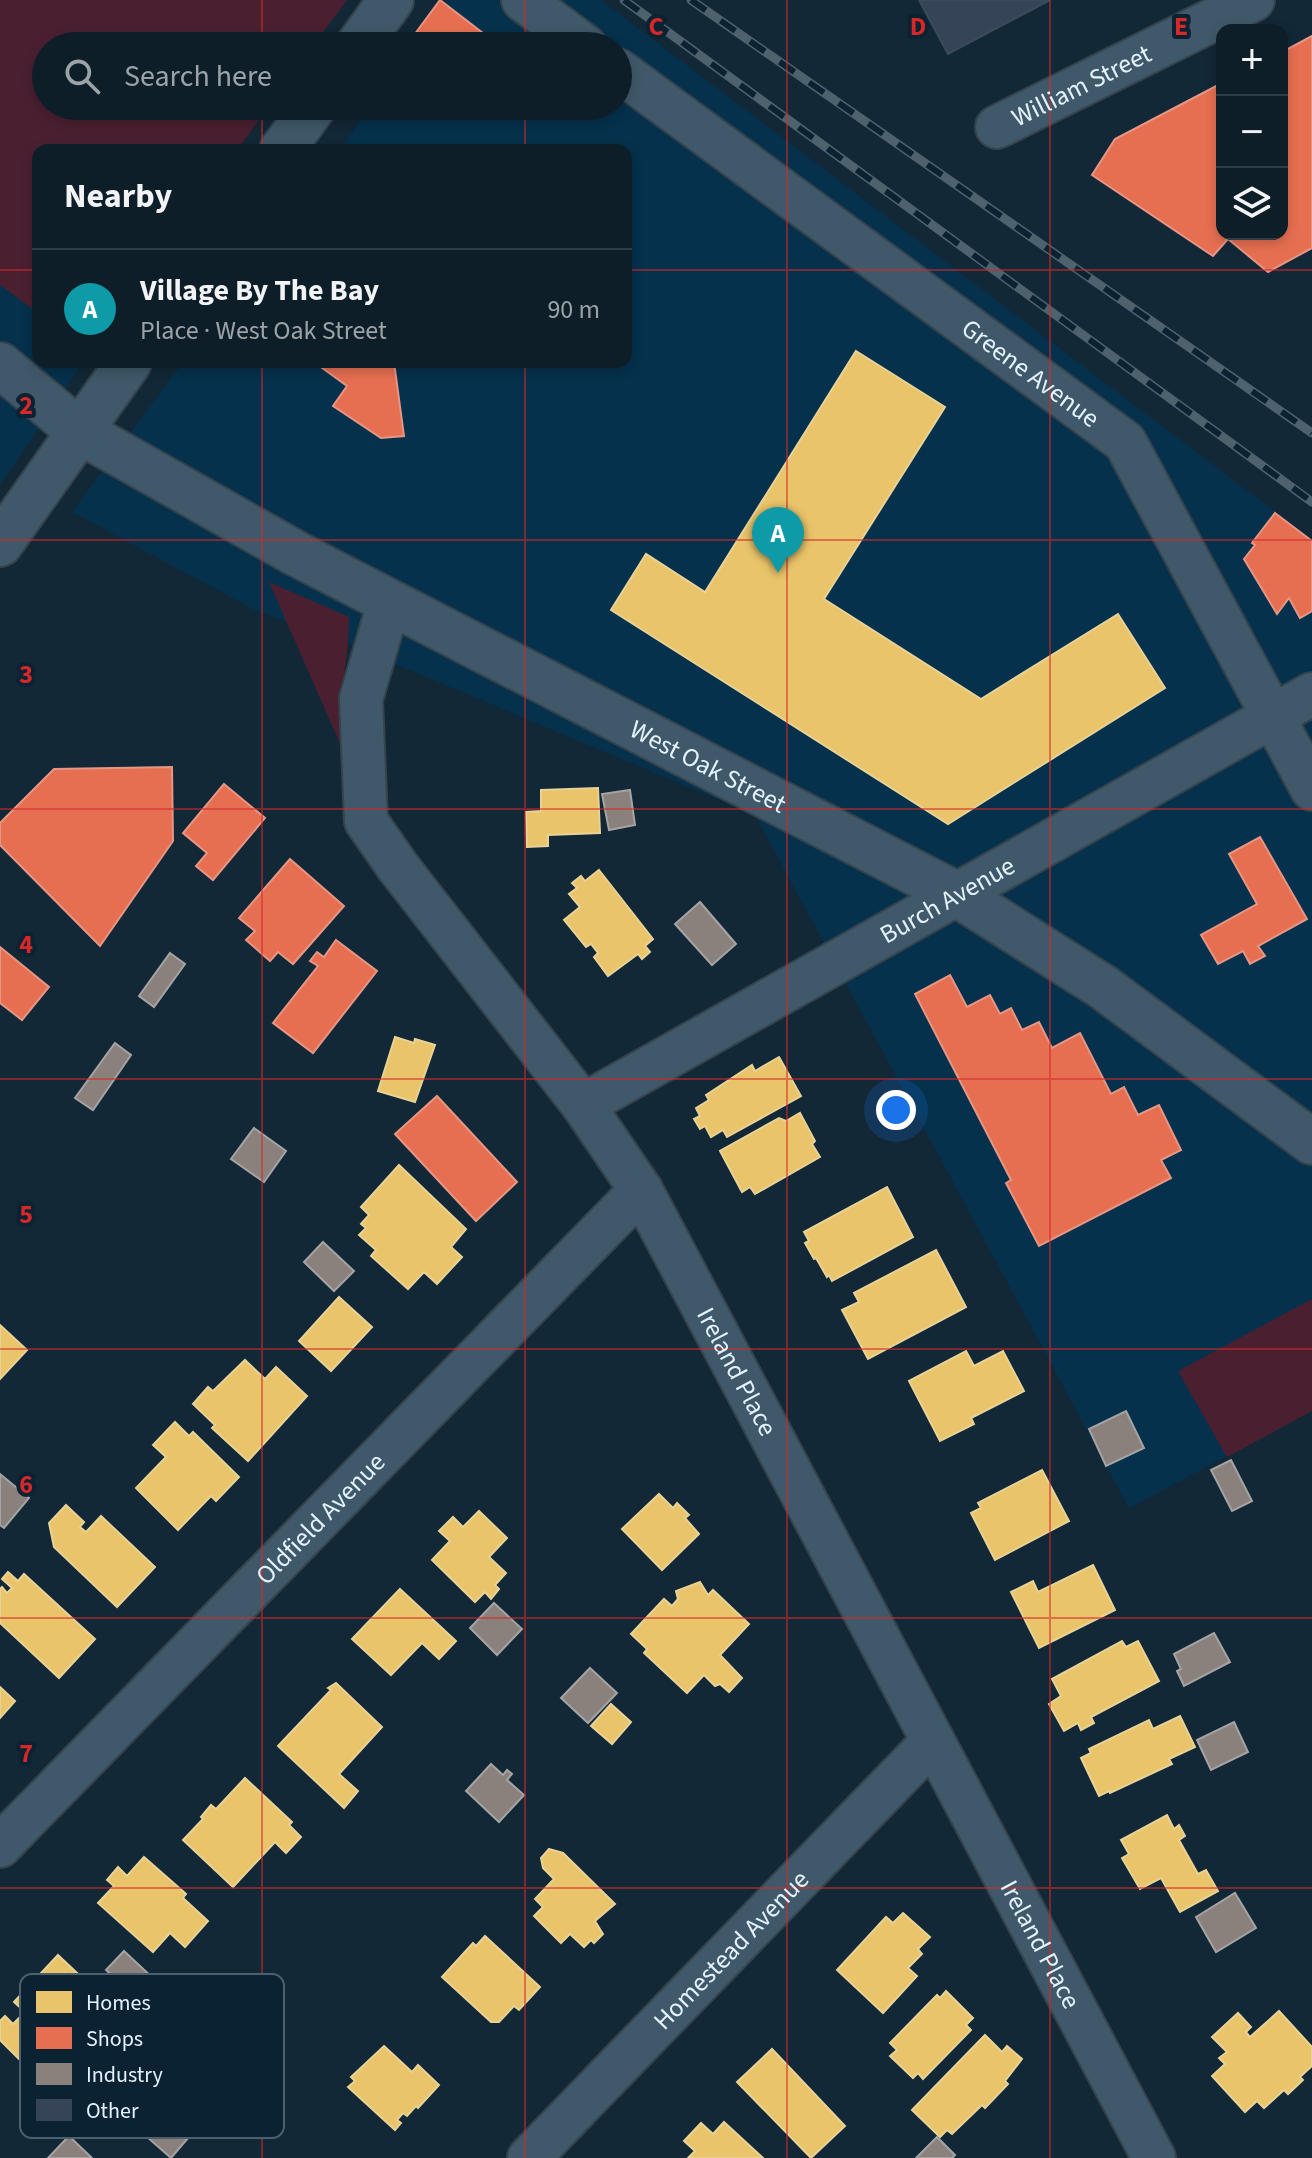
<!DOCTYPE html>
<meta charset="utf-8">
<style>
:root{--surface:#0e1e29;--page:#172731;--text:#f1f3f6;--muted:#9ba2a8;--line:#2e3c46;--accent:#9aabb8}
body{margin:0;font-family:"Source Sans 3",sans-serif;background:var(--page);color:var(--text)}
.controls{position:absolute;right:24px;top:24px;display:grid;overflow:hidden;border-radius:16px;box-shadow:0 4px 12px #0003}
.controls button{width:72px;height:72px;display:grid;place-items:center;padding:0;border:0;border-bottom:2px solid var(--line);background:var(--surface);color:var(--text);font:40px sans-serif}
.you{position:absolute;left:896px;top:1110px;width:28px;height:28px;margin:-20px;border:6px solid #fff;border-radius:50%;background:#1a73e8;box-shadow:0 0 0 12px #1a73e833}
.badge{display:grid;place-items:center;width:52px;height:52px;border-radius:50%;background:var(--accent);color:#fff;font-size:26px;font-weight:700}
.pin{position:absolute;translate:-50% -66px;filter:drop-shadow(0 2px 4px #0008)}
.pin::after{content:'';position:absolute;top:42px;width:28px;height:24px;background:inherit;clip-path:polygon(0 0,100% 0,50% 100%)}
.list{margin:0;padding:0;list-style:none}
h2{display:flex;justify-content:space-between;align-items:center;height:104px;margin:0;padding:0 32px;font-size:34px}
h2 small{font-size:26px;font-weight:400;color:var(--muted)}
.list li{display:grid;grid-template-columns:52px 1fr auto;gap:24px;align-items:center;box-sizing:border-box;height:120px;padding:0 32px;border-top:2px solid var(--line)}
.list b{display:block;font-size:30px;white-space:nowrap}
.list p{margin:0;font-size:26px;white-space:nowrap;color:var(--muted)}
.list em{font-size:26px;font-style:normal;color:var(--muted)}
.icon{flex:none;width:44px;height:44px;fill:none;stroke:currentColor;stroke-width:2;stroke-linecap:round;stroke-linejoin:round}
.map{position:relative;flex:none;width:1312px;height:2158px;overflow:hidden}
.search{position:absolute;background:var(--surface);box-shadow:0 4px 12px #0003;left:32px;top:32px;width:600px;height:88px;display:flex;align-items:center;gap:20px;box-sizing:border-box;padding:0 28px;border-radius:44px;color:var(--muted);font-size:30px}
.panel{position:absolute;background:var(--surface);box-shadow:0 4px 12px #0003;left:32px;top:144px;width:600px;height:224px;border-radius:16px}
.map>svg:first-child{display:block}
.built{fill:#05314c}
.green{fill:#4a2031}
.homes{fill:#e9c46a;stroke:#e8d296;stroke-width:2}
.shops{fill:#e76f51;stroke:#e69685;stroke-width:2}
.industry{fill:#8a817c;stroke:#a5a3a3;stroke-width:2}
.building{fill:#354557;stroke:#3b4b5e;stroke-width:2}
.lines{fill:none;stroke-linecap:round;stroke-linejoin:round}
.minor-casing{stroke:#35434d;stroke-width:46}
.secondary-casing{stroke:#35434d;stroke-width:48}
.minor{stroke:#3f596a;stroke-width:42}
.secondary{stroke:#3f596a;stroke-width:44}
.rail-casing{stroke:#4e626e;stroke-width:9}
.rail{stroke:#0b2232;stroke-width:6;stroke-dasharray:18;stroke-linecap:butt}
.grid{fill:none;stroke:#d62828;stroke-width:2;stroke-opacity:0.55}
.labels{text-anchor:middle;stroke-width:8;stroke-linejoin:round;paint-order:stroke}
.street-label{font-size:26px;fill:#e4f2fd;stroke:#0b2232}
.key{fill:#0b2232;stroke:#4c606f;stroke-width:2}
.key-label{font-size:22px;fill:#e4f2fd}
.grid-label{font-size:26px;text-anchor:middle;font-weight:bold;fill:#d62828;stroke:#0b2232;stroke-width:8;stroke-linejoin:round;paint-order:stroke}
</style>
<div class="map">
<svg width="1312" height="2158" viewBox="0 0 1312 2158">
<rect width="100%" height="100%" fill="#122837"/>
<g class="built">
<polygon points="448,0 601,0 1312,540 1312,1411 1129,1508 755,815 348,644 255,610 72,512 183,362 626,362 626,150 339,150 371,106 618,106 618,46 414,46"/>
<polygon points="0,285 38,313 38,362 83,362 0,485"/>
</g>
<g class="green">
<polygon points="0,0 347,0 313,46 46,46 46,106 269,106 237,150 38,150 38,313 0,285"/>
<polygon points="269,582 349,617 348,644 340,707 346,757"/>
<polygon points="1312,1299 1312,1411 1227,1457 1178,1371"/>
</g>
<g class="homes">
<polygon points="856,351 945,407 824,599 981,699 1118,614 1165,688 948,824 611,610 646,554 705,592"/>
<polygon points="598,788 600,833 548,835 548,846 527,847 526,812 541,811 541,790"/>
<polygon points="599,870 653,939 645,946 650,952 642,959 638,954 608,976 594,957 598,953 591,944 586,947 564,920 580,907 569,894 577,888 572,883 581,876 585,881"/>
<polygon points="395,1037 414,1043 415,1039 435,1045 415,1102 378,1091"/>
<polygon points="779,1057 801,1096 727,1137 723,1130 711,1137 705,1126 700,1129 694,1119 700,1116 696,1108 709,1100 706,1095 752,1065 755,1071"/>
<polygon points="800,1113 815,1141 812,1144 820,1157 755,1194 750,1187 742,1192 720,1151 779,1118 786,1121"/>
<polygon points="399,1165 466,1229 451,1247 462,1257 437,1284 424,1272 408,1289 371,1256 376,1250 359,1235 366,1228 361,1224 369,1215 361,1207"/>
<polygon points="887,1187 913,1237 832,1281 829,1275 827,1277 816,1258 814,1259 805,1243 809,1241 804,1232"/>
<polygon points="936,1250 966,1307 868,1359 842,1310 859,1302 854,1293"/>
<polygon points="339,1297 372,1327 331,1371 299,1341"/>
<polygon points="0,1325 27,1350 0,1379"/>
<polygon points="966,1351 974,1366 1003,1351 1024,1391 971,1418 974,1424 940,1441 909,1381"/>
<polygon points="245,1360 265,1379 276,1367 307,1396 248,1461 212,1428 215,1425 193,1404 208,1387 213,1391"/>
<polygon points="175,1422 189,1436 193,1432 239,1477 216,1501 211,1496 178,1530 136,1488 166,1457 153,1445"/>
<polygon points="1042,1470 1069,1521 995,1560 971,1513 981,1508 978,1503"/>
<polygon points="659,1494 673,1508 677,1503 689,1515 685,1518 699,1534 662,1570 622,1529"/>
<polygon points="66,1505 84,1522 80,1527 86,1532 101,1516 155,1567 117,1607 54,1547 49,1523"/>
<polygon points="479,1511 507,1538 489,1557 506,1573 495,1585 499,1589 491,1599 485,1592 475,1602 432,1560 450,1541 439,1531 453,1517 463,1527"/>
<polygon points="1093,1565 1115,1610 1039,1648 1011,1592 1033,1581 1038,1592"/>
<polygon points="8,1572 18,1581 24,1574 95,1639 59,1678 0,1623 0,1589 2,1587 7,1593 12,1588 2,1579"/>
<polygon points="700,1582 708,1595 713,1590 749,1624 720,1655 742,1678 729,1692 720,1684 715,1686 704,1675 687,1693 644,1653 647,1649 631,1634 664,1599 672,1606 678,1599 676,1591"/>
<polygon points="400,1589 456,1641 439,1659 422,1643 391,1675 352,1639"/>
<polygon points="1122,1641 1126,1647 1138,1641 1159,1681 1091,1717 1094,1723 1081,1730 1078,1723 1064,1731 1049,1704 1061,1696 1052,1679"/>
<polygon points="336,1683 382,1727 339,1774 358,1791 344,1808 278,1746 331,1690 328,1688"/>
<polygon points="0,1687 15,1701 0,1718"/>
<polygon points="611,1704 631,1722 612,1744 591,1726"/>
<polygon points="1180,1716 1195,1747 1169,1759 1172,1764 1110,1793 1109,1791 1099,1796 1081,1758 1091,1753 1089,1749 1149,1720 1153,1729"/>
<polygon points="245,1778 292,1822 289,1825 301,1837 286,1853 275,1842 233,1887 183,1840 203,1819 201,1817 211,1805 216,1809"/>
<polygon points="1167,1815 1174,1829 1179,1825 1185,1836 1179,1840 1198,1874 1206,1870 1218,1891 1180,1912 1161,1878 1140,1889 1122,1858 1129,1854 1121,1840"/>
<polygon points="549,1849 563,1853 615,1904 595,1921 603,1934 594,1943 591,1940 584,1947 570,1934 561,1943 534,1916 543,1907 535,1899 554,1879 543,1868 541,1858"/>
<polygon points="144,1857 186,1894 183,1898 208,1921 185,1947 170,1933 153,1952 98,1903 114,1886 107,1880 118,1867 127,1876"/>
<polygon points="903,1913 930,1937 918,1949 922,1954 908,1968 917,1976 883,2013 837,1970 886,1917 893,1923"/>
<polygon points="485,1936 540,1987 519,2010 514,2006 499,2022 491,2022 442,1977 473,1943 476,1946"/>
<polygon points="58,1955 93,1988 59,2028 56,2026 49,2033 60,2045 33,2073 0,2040 0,2021 5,2016 13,2024 25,2012 14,2002"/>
<polygon points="946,1991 973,2018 966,2025 971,2030 923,2079 918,2073 913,2078 890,2056 897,2050 890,2043 937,1995 940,1998"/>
<polygon points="1279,2011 1312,2047 1312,2066 1300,2077 1303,2080 1288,2094 1284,2090 1264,2108 1257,2101 1245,2112 1212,2076 1225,2064 1219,2058 1227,2052 1212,2037 1238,2013 1251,2027 1246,2032 1250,2037"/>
<polygon points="985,2035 1002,2052 1007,2046 1022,2059 1005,2081 1008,2084 985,2108 982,2105 952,2134 947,2130 940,2137 912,2110"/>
<polygon points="384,2046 412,2072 418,2065 439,2085 418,2108 416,2106 407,2116 403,2113 397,2120 401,2123 395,2130 348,2087 355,2081 351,2077"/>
<polygon points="772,2049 845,2126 811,2158 737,2082"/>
<polygon points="724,2122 763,2158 688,2158 695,2151 684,2141 701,2123 713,2134"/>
</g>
<g class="shops">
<polygon points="440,0 488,37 481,46 406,46"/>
<polygon points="1312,36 1312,248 1268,272 1228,239 1213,256 1092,175 1115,139 1222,83 1222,234 1282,234 1282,52"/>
<polygon points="314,362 394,362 404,436 381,438 333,406 347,386"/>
<polygon points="1275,513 1312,541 1312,611 1300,618 1289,598 1277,614 1244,559 1255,545 1252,543"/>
<polygon points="172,767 173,841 100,946 0,845 0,823 54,769"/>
<polygon points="224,784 265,818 213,880 196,866 207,853 183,833"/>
<polygon points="1260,837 1307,919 1258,946 1265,956 1250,964 1243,951 1218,964 1201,935 1257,904 1229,854"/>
<polygon points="290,859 344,906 293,964 278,952 270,961 246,940 255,931 239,918"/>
<polygon points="336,940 377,971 313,1053 273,1023 318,966 310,961 317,952 324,957"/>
<polygon points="0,947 49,987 22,1020 0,1003"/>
<polygon points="950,975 967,1007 990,995 1000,1014 1011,1008 1022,1030 1039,1022 1052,1048 1080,1033 1111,1094 1124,1087 1138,1115 1159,1105 1181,1150 1161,1160 1171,1178 1039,1246 1006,1183 1011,1180 915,994"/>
<polygon points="437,1096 517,1182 476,1221 395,1134"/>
</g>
<g class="industry">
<polygon points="630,790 635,825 609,830 602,794"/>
<polygon points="700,902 736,944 712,965 675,924"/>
<polygon points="170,953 185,964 154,1007 139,996"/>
<polygon points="115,1043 131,1055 93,1110 75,1098"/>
<polygon points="254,1128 286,1151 264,1182 231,1159"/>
<polygon points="323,1242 354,1271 334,1291 304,1262"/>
<polygon points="1126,1411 1144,1448 1106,1466 1089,1429"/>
<polygon points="1231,1460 1252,1501 1232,1511 1211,1470"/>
<polygon points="0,1474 29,1498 4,1528 0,1525"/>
<polygon points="494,1603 522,1629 497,1655 470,1628"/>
<polygon points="1214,1633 1230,1662 1184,1686 1177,1671 1181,1669 1174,1654"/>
<polygon points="590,1668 617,1693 588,1723 561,1698"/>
<polygon points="1234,1722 1248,1752 1211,1770 1197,1740"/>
<polygon points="491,1764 503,1775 507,1770 512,1774 507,1780 524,1795 499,1822 466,1791"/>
<polygon points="1235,1893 1256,1928 1216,1952 1196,1917"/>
<polygon points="124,1951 155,1980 137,1999 106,1970"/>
<polygon points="167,2095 200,2124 171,2158 138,2129"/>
<polygon points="69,2136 92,2158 48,2158"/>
<polygon points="937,2137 955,2155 952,2158 916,2158"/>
</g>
<polygon class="building" points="919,0 1050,0 948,54"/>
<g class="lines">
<g class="minor-casing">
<g id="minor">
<polyline points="523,0 585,46"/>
<path id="s1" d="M618,70L1125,442L1312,789"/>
<path id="s2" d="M997,127L1253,0"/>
<path id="s3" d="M389,603L361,699L366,821L398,867L583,1105L641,1190L1154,2158"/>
<path id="s4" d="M583,1105L1312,694"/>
<path id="s5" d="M0,1846L641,1190"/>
<path id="s6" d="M529,2158L933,1741"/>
</g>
</g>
<g class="secondary-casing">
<g id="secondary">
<polyline points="358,46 391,0"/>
<polyline points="282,150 314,106"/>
<path id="s7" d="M0,365L79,431L297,554L958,895L1103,987L1312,1142"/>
<polyline points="0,544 129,362"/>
</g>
</g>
<use href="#minor" class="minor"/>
<use href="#secondary" class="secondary"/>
<g class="rail-casing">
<g id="rail">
<polyline points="624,0 1312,502"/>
<polyline points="691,0 1312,433"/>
</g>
</g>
<use href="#rail" class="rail"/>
</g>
<path class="grid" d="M262,0V46M525,0V46M787,0V2158M1050,0V2158M262,106V150M525,106V150M0,270H38M626,270H1312M262,362V2158M525,362V2158M0,540H1312M0,809H1312M0,1079H1312M0,1349H1312M0,1618H1312M0,1888H1312"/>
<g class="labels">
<g class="street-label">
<text dy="9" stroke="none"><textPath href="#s2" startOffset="94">William Street</textPath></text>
<text dy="9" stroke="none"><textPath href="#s1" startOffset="512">Greene Avenue</textPath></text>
<text dy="9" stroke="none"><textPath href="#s7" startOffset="816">West Oak Street</textPath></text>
<text dy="9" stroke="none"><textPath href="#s4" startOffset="418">Burch Avenue</textPath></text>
<text dy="9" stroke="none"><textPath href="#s3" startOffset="888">Ireland Place</textPath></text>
<text dy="9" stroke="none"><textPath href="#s5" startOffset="458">Oldfield Avenue</textPath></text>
<text dy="9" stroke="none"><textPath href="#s3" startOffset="1536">Ireland Place</textPath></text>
<text dy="9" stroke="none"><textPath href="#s6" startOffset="290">Homestead Avenue</textPath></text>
</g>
</g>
<rect x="20" y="1974" width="264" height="164" rx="12" class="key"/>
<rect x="36" y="1991" width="36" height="22" fill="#e9c46a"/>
<rect x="36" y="2027" width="36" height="22" fill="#e76f51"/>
<rect x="36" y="2063" width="36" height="22" fill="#8a817c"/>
<rect x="36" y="2099" width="36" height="22" fill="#354557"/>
<g class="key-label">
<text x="86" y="2010">Homes</text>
<text x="86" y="2046">Shops</text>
<text x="86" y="2082">Industry</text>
<text x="86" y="2118">Other</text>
</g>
<g class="grid-label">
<text x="656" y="35">C</text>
<text x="918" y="35">D</text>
<text x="1181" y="35">E</text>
<text x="26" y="414">2</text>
<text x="26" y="683">3</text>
<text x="26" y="953">4</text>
<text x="26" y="1223">5</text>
<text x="26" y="1493">6</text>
<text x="26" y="1762">7</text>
</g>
</svg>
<div class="controls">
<button>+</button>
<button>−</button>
<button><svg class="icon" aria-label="layers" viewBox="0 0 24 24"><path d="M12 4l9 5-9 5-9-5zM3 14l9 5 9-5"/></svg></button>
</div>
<div class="you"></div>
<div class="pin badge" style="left:778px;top:573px;background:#0f9aa8">A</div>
<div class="search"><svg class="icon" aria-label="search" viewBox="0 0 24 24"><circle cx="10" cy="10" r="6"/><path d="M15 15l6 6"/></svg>Search here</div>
<section class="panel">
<h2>Nearby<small></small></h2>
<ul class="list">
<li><span class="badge" style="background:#0f9aa8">A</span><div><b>Village By The Bay</b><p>Place · West Oak Street</p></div><em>90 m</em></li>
</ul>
</section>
</div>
